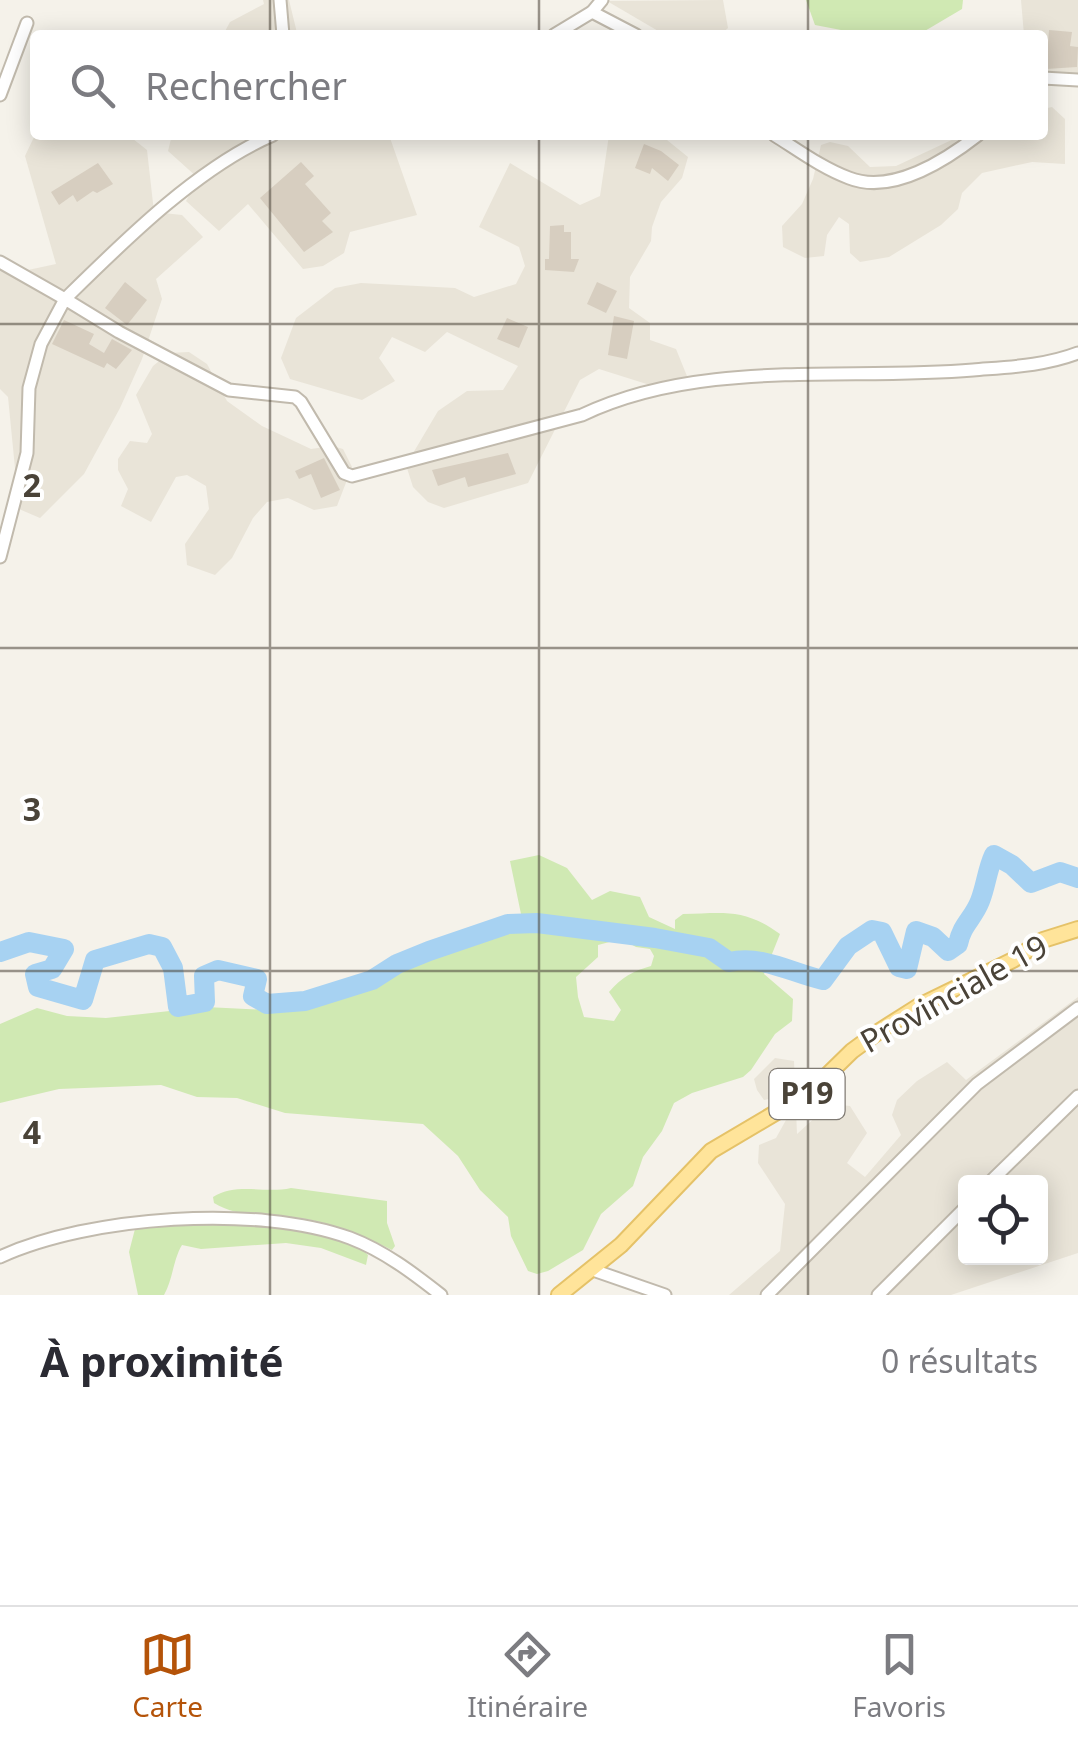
<!DOCTYPE html>
<html lang="fr">
<meta charset="utf-8">
<style>
:root{--surface:#fff;--page:#f7f7f7;--text:#2b2b33;--muted:#7c7c81;--line:#e1e1e2;--accent:#b45309}
body{margin:0;font-family:"Noto Sans",sans-serif;background:var(--page);color:var(--text)}
.controls{position:absolute;right:30px;bottom:30px;display:grid;overflow:hidden;border-radius:10px;box-shadow:0 5px 25px #0003}
.controls button{width:90px;height:90px;display:grid;place-items:center;padding:0;border:0;border-bottom:2px solid var(--line);background:var(--surface);color:var(--text);font:50px sans-serif}
.list{margin:0;padding:0;list-style:none}
h2{display:flex;justify-content:space-between;align-items:center;height:130px;margin:0;padding:0 40px;font-size:42px}
h2 small{font-size:32px;font-weight:400;color:var(--muted)}
.icon{flex:none;width:55px;height:55px;fill:none;stroke:currentColor;stroke-width:2;stroke-linecap:round;stroke-linejoin:round}
.map{position:relative;flex:none;width:1078px;height:1295px;overflow:hidden}
.search{position:absolute;background:var(--surface);box-shadow:0 5px 25px #0003;left:30px;right:30px;top:30px;height:110px;display:flex;align-items:center;gap:25px;box-sizing:border-box;padding:0 35px;border-radius:10px;color:var(--muted);font-size:38px}
.sheet{height:310px;background:var(--surface)}
nav{display:flex;justify-content:space-around;align-items:center;box-sizing:border-box;height:140px;border-top:2px solid var(--line);background:var(--surface);font-size:28px;color:var(--muted)}
nav a{display:grid;justify-items:center;gap:5px}
nav .on{color:var(--accent)}
.map>svg:first-child{display:block}
.residential{fill:#e9e4d8;fill-rule:evenodd}
.green{fill:#d0e9b3;fill-rule:evenodd}
.lines{fill:none;stroke-linecap:round;stroke-linejoin:round}
.river{stroke:#a7d2f2;stroke-width:20}
.building{fill:#d7cec0}
.minor-casing{stroke:#c1baad;stroke-width:15}
.major-casing{stroke:#e5c268;stroke-width:18}
.minor{stroke:#fff;stroke-width:11}
.major{stroke:#ffe49a;stroke-width:14}
.grid{fill:none;stroke:#4a4338;stroke-width:2.5;stroke-opacity:0.55}
.labels{text-anchor:middle;stroke-width:8;stroke-linejoin:round;paint-order:stroke}
.shield{fill:#fff;stroke:#807b74;stroke-width:2.5}
.shield-label{font-size:30px;font-weight:bold;fill:#4a4338}
.street-label{font-size:32px;fill:#4a4338;stroke:#fff}
.grid-label{font-size:32px;text-anchor:middle;font-weight:bold;fill:#4a4338;stroke:#fff;stroke-width:8;stroke-linejoin:round;paint-order:stroke}
</style>
<div class="map">
<svg width="1078" height="1295" viewBox="0 0 1078 1295">
<rect width="100%" height="100%" fill="#f5f2ea"/>
<g class="residential">
<polygon points="263,0 289,0 297,33 365,35 223,35 230,22 264,4"/>
<polygon points="723,0 728,28 720,35 665,35 607,1"/>
<polygon points="1021,0 1078,0 1078,74 1043,73 1043,35 1024,35"/>
<polygon points="1052,107 1065,119 1065,164 1032,162 982,173 962,193 958,209 941,225 889,257 860,262 850,253 849,224 839,217 827,235 824,256 805,258 783,247 782,226 802,204 813,179 821,145 830,142 848,146 870,167 896,166 958,137 995,140 1000,135 1043,135 1043,109"/>
<polygon points="35,135 128,135 147,150 154,212 182,215 203,237 156,279 162,299 142,359 120,408 84,474 40,518 19,509 8,397 0,389 0,267 14,273 56,264 25,156"/>
<polygon points="172,135 389,135 417,215 350,232 344,253 323,266 303,269 248,204 219,231 186,201 198,178 168,151"/>
<polygon points="609,135 666,135 667,140 688,157 682,178 661,202 652,227 651,241 630,277 629,308 650,323 650,340 676,349 689,381 653,386 599,369 580,380 528,483 444,508 428,502 413,487 406,465 438,411 467,391 503,390 518,366 447,332 425,352 392,337 379,358 395,381 362,400 290,379 281,358 296,318 335,288 361,283 455,288 474,297 516,284 525,266 519,247 479,227 510,163 580,205 600,196"/>
<polygon points="189,352 207,364 227,401 262,426 311,449 332,446 343,449 352,467 337,506 314,510 288,498 267,502 253,518 232,558 215,575 187,565 185,544 209,509 206,486 187,475 176,477 151,522 121,506 128,489 118,470 118,459 130,441 147,443 152,434 136,395 153,366 169,353"/>
<path d="M1078,997V1253L951,1295H729L780,1251L785,1204L758,1163L759,1145L776,1138L786,1120L774,1098L764,1100L757,1090L754,1079L775,1058L794,1061L797,1134L830,1104L850,1106L867,1133L847,1163L865,1177L901,1135L892,1115L897,1100L917,1081L947,1062L966,1080ZM966,1182H1040V1258H966Z"/>
</g>
<g class="green">
<polygon points="806,0 963,0 962,9 918,35 867,35 815,25"/>
<path d="M539,855L567,868L592,900L610,891L640,897L649,917L675,929V920L683,914C725,913 744,908 780,934L764,974L793,999L792,1021L775,1034L751,1070L743,1077L692,1093L674,1103L662,1131L643,1157L633,1186L601,1214L583,1250L548,1271L537,1274L528,1271L511,1236L508,1217L480,1190L458,1156L423,1124L285,1113L237,1098L197,1097L161,1085L59,1089L0,1103V1024L37,1008L67,1016L106,1018L206,1007L269,1010L330,1001L417,962L511,930L521,914L510,861ZM621,939L636,947L650,949L654,956L651,966C633,971 622,977 609,992L621,1010L614,1021L584,1017L578,997L576,977L598,957V945Z"/>
<path d="M291,1188L387,1201V1223L395,1246L392,1250C362,1235 333,1223 300,1218C270,1214 240,1219 214,1203L213,1197C237,1182 265,1194 291,1188Z"/>
<path d="M188,1224C233,1224 337,1223 368,1255L366,1265L321,1248L286,1243L201,1249L182,1245C173,1260 173,1279 164,1295H138L129,1252L135,1229Z"/>
</g>
<g class="lines">
<path class="river" d="M0,952L29,942L64,949L52,969L35,974L38,987L83,1000L95,960L149,944L162,947L173,968L178,1007L205,1002L204,976L218,970L257,979L253,996L267,1004L305,1001L372,980L397,964L429,951L508,924L537,923L655,938L709,948L729,962C763,955 789,972 823,980L848,946L872,930L882,932L899,967L907,969L916,931L933,937L948,951L958,944C962,924 973,919 980,901C986,886 987,870 994,855L1012,865L1031,883L1060,872L1078,878"/>
</g>
<g class="building">
<polygon points="1049,30 1072,32 1070,46 1078,47 1077,67 1046,69"/>
<polygon points="644,144 661,151 679,165 668,181 652,168 650,174 635,168"/>
<polygon points="301,162 314,176 305,184 331,213 322,221 333,232 304,252 260,198"/>
<polygon points="98,163 113,184 97,193 93,191 77,202 73,195 59,205 51,192"/>
<polygon points="564,225 564,232 571,232 571,259 579,259 574,272 545,270 545,259 549,259 550,226"/>
<polygon points="125,282 147,300 127,325 105,308"/>
<polygon points="597,282 617,291 606,313 587,304"/>
<polygon points="614,316 634,321 627,359 608,355"/>
<polygon points="507,318 528,327 519,348 497,339"/>
<polygon points="64,320 94,334 89,344 104,353 112,339 132,350 116,369 107,363 104,368 52,344"/>
<polygon points="508,453 516,474 468,487 465,477 438,486 432,470"/>
<polygon points="324,458 340,490 321,498 311,474 299,479 295,471"/>
</g>
<g class="lines">
<g class="minor-casing">
<g id="minor">
<polyline points="280,0 283,35"/>
<polyline points="592,12 636,35"/>
<polyline points="554,35 592,12 602,0"/>
<polyline points="1043,78 1078,80"/>
<polyline points="0,95 27,23"/>
<path d="M774,135C798,150 822,168 849,178C892,195 946,160 978,135"/>
<path d="M0,262L65,299C123,242 198,167 273,135"/>
<path d="M0,557L27,453L29,388L41,344L65,299L119,332L229,390L295,397L301,402L344,473L352,476L582,415C702,358 845,381 973,370C1009,367 1044,366 1078,353"/>
<polyline points="990,1182 1078,1096"/>
<path d="M0,1257C89,1216 257,1204 350,1238C384,1251 413,1273 441,1295"/>
<polyline points="590,1269 665,1295"/>
<polyline points="767,1295 977,1084 1078,1008"/>
<polyline points="878,1295 966,1207"/>
</g>
</g>
<g class="major-casing">
<polyline id="major" points="559,1295 621,1245 711,1151 809,1093 852,1051 878,1032 919,1006 1013,960 1043,940 1078,929"/>
</g>
<use href="#minor" class="minor"/>
<use href="#major" class="major"/>
</g>
<path class="grid" d="M270,0V35M539,0V35M808,0V35M270,135V1295M539,135V1295M808,135V1295M0,324H1078M0,648H1078M0,971H1078"/>
<g class="labels">
<rect class="shield" x="769.5" y="1069" width="75" height="50" rx="8"/>
<g class="shield-label">
<text x="807" y="1104">P19</text>
</g>
<g class="street-label">
<text transform="translate(954 994) rotate(-29)" y="11">Provinciale 19</text>
</g>
</g>
<g class="grid-label">
<text x="32" y="497">2</text>
<text x="32" y="821">3</text>
<text x="32" y="1144">4</text>
</g>
</svg>
<div class="controls">
<button><svg class="icon" aria-label="locate" viewBox="0 0 24 24"><circle cx="12" cy="12" r="6"/><path d="M12 2v4M12 18v4M2 12h4M18 12h4"/></svg></button>
</div>
<div class="search"><svg class="icon" aria-label="search" viewBox="0 0 24 24"><circle cx="10" cy="10" r="6"/><path d="M15 15l6 6"/></svg>Rechercher</div>
</div>
<section class="sheet">
<h2>À proximité<small>0 résultats</small></h2>
<ul class="list">
</ul>
</section>
<nav>
<a class="on"><svg class="icon" aria-label="map" viewBox="0 0 24 24"><path d="M3 6l6-2 6 2 6-2v14l-6 2-6-2-6 2zM9 4v14M15 6v14"/></svg>Carte</a>
<a><svg class="icon" aria-label="directions" viewBox="0 0 24 24"><path d="M12 3l9 9-9 9-9-9zM9 14v-3h6M13 9l2 2-2 2"/></svg>Itinéraire</a>
<a><svg class="icon" aria-label="saved" viewBox="0 0 24 24"><path d="M7 4h10v16l-5-4-5 4z"/></svg>Favoris</a>
</nav>
